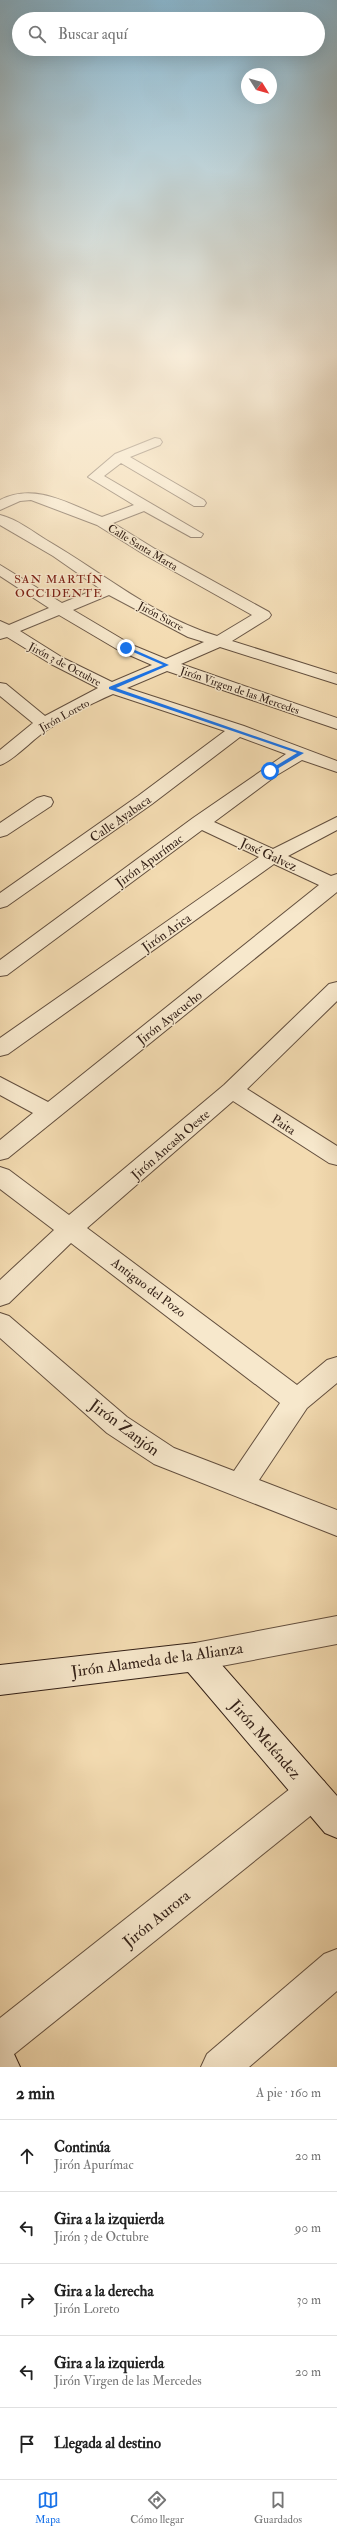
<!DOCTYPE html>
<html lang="es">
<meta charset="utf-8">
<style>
:root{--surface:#fff;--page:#f2f2f2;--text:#222;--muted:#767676;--line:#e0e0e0;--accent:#1a73e8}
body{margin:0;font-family:"IM FELL Double Pica",serif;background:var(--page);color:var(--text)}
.compass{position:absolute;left:241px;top:68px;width:36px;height:36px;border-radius:50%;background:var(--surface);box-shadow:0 4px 16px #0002;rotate:127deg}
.stop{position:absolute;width:12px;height:12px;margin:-9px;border:3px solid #1a73e8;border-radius:50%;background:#fff}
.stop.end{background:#1a73e8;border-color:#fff;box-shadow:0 1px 4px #0008}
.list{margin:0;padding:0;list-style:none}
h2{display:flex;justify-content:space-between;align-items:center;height:52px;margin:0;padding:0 16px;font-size:17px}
h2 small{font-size:13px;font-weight:400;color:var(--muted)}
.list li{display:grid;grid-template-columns:26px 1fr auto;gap:12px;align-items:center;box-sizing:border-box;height:72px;padding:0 16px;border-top:1px solid var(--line)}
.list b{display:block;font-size:15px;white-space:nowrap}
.list p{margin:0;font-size:13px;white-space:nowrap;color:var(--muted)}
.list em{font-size:13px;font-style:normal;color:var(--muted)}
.icon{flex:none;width:22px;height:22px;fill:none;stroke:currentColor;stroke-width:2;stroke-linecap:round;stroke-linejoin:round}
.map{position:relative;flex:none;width:337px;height:2067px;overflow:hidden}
.search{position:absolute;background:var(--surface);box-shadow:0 4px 16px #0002;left:12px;right:12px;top:12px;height:44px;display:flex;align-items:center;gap:10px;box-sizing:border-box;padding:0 14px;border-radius:22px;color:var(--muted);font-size:15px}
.sheet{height:412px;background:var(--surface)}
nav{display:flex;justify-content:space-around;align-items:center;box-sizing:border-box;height:56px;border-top:1px solid var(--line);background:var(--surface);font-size:11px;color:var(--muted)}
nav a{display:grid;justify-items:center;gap:2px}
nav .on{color:var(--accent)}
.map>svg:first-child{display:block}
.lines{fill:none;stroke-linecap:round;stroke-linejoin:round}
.street-casing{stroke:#634f3e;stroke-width:2}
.secondary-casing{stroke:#332017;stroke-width:2}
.street{fill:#f7e8cc;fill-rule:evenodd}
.secondary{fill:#f7e8cc;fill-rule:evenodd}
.route{fill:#1a73e8}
.labels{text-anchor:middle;stroke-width:3;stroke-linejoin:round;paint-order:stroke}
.far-street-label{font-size:11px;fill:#332017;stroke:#f7e8cc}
.far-neighbourhood-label{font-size:12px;letter-spacing:1px;fill:#7a1f14;stroke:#f7e8cc}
.street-label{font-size:13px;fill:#332017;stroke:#f7e8cc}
.near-street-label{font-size:16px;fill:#332017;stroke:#f7e8cc}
</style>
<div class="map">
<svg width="337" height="2067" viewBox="0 0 337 2067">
<rect width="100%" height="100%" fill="#f3dbb1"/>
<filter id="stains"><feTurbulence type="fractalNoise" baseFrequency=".005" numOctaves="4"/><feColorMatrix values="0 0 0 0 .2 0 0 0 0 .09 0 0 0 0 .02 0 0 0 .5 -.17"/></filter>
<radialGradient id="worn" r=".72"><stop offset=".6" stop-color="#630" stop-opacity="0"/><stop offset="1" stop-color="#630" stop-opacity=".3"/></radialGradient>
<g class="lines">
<g class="street-casing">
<g id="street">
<path d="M155,438L160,439L162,442L160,445L130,457L204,500L206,503L204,506H194L121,463L104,476L203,534L201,537H191L144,511L113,523L155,549L269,612L271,615L269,618L232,641L337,674V684L220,647L181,664L337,718V729L167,671L127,688L244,726L337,761V772L302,760L277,775L214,822L273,849L337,817V830L288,856L331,876L337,874V892L8,1158L0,1160V1140L33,1113L0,1095V1077L48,1102L319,885L274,864L8,1054L0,1056V1038L259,857L202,830L7,975L0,976V960L193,818L286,754L240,737L152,804L7,906L0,908V893L138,796L225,731L113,694C90,704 67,716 47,730C34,738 12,762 0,765V750L33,723L0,696V683L6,684L45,716L98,688L51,664L7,637L0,639V621L9,625L49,608L0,576V565L62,603L99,588L53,556L0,525V515C17,519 33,532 48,541C103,573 155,617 217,636L252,615L145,555L97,525L31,500L20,501L0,510V500C35,482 69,504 102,517L134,505L88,477L115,454ZM109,595L188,637L204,642L166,659L132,645L73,610ZM59,615L120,651L152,665L112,682L63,658L20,631Z"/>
<polygon points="44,796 51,798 53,802 51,806 7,835 0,837 0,823 37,798"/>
<polygon points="337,982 337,1001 247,1089 337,1146 337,1165 329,1163 233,1101 87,1228 297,1385 327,1360 337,1357 337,1383 307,1408 259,1480 337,1510 337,1536 154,1464 107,1433 0,1338 0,1313 9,1316 127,1417 174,1448 234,1471 280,1403 71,1243 9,1303 0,1306 0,1280 54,1230 0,1189 0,1167 9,1170 69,1215 224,1085 329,984"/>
<polygon points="337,1616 337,1644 195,1671 184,1667 179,1657 184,1647 195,1643"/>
<polygon points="312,1777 324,1781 329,1793 324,1805 13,2055 0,2061 0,2018 300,1781"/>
<polygon points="337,1949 337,1991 249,2067 201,2067 207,2054 324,1954"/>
</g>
</g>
<g class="secondary-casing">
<g id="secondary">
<polygon points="195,1643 206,1647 337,1796 337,1838 325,1833 188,1672 0,1695 0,1665"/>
<polygon points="0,2047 14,2054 20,2067 0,2067"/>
</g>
</g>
<use href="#street" class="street"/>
<use href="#secondary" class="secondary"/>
</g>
<linearGradient id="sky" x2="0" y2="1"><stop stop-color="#89b7d0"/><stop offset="0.55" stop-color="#faefdc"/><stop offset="1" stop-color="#faefdc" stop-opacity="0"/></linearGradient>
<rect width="337" height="649" fill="url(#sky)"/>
<polygon class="route" points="128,647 169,665 116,688 304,753 272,772 269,772 269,770 297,753 109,689 109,687 163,665 124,648"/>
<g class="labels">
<g class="far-street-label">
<text transform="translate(143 547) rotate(31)" y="4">Calle Santa Marta</text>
<text transform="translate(161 616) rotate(28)" y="4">Jirón Sucre</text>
<text transform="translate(65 664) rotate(28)" y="4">Jirón 3 de Octubre</text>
<text transform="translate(240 690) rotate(19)" y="4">Jirón Virgen de las Mercedes</text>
<text transform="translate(64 715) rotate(-29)" y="4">Jirón Loreto</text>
</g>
<g class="far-neighbourhood-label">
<text x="59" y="583">SAN MARTÍN<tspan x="59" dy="14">OCCIDENTE</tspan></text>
</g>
<g class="street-label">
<text transform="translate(120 818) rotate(-35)" y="5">Calle Ayabaca</text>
<text transform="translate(269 854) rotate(25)" y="5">José Galvez</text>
<text transform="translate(149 860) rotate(-36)" y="5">Jirón Apurímac</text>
<text transform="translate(166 932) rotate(-35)" y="5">Jirón Arica</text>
<text transform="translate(169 1017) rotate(-38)" y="5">Jirón Ayacucho</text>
<text transform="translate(284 1124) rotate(33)" y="5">Paita</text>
<text transform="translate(170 1144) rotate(-41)" y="5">Jirón Ancash Oeste</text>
<text transform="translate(149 1287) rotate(37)" y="5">Antiguo del Pozo</text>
</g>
<g class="near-street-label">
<text transform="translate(125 1427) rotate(37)" y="6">Jirón Zanjón</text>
<text transform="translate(157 1659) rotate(-8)" y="6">Jirón Alameda de la Alianza</text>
<text transform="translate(266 1739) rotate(49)" y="6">Jirón Meléndez</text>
<text transform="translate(156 1918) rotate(-39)" y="6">Jirón Aurora</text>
</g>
</g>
<rect width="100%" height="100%" filter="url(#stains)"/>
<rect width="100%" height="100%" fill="url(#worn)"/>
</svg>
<svg class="compass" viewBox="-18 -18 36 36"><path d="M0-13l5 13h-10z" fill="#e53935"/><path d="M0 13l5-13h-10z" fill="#767676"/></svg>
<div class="stop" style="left:270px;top:771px"></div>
<div class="stop end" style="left:126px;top:648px"></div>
<div class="search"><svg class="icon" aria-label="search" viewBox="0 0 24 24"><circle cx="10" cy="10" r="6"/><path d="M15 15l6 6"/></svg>Buscar aquí</div>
</div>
<section class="sheet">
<h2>2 min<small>A pie · 160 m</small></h2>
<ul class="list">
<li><svg class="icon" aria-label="ahead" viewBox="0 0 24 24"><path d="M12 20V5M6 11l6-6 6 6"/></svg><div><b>Continúa</b><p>Jirón Apurímac</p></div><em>20 m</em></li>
<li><svg class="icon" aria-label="left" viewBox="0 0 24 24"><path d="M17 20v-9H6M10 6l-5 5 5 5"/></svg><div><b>Gira a la izquierda</b><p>Jirón 3 de Octubre</p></div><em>90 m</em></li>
<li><svg class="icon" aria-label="right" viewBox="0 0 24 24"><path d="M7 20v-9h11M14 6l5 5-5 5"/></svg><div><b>Gira a la derecha</b><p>Jirón Loreto</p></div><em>30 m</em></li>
<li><svg class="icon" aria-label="left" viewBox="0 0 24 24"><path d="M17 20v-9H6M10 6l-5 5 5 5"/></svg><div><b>Gira a la izquierda</b><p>Jirón Virgen de las Mercedes</p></div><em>20 m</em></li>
<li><svg class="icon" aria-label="arrive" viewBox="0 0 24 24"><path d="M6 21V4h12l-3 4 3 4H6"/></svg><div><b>Llegada al destino</b></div></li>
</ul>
</section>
<nav>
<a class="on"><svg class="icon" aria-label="map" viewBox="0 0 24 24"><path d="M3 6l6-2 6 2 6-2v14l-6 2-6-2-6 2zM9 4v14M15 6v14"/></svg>Mapa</a>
<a><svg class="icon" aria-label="directions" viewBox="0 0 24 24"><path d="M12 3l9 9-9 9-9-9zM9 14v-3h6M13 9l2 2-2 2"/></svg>Cómo llegar</a>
<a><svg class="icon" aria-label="saved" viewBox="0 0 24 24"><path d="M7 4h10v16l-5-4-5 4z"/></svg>Guardados</a>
</nav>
